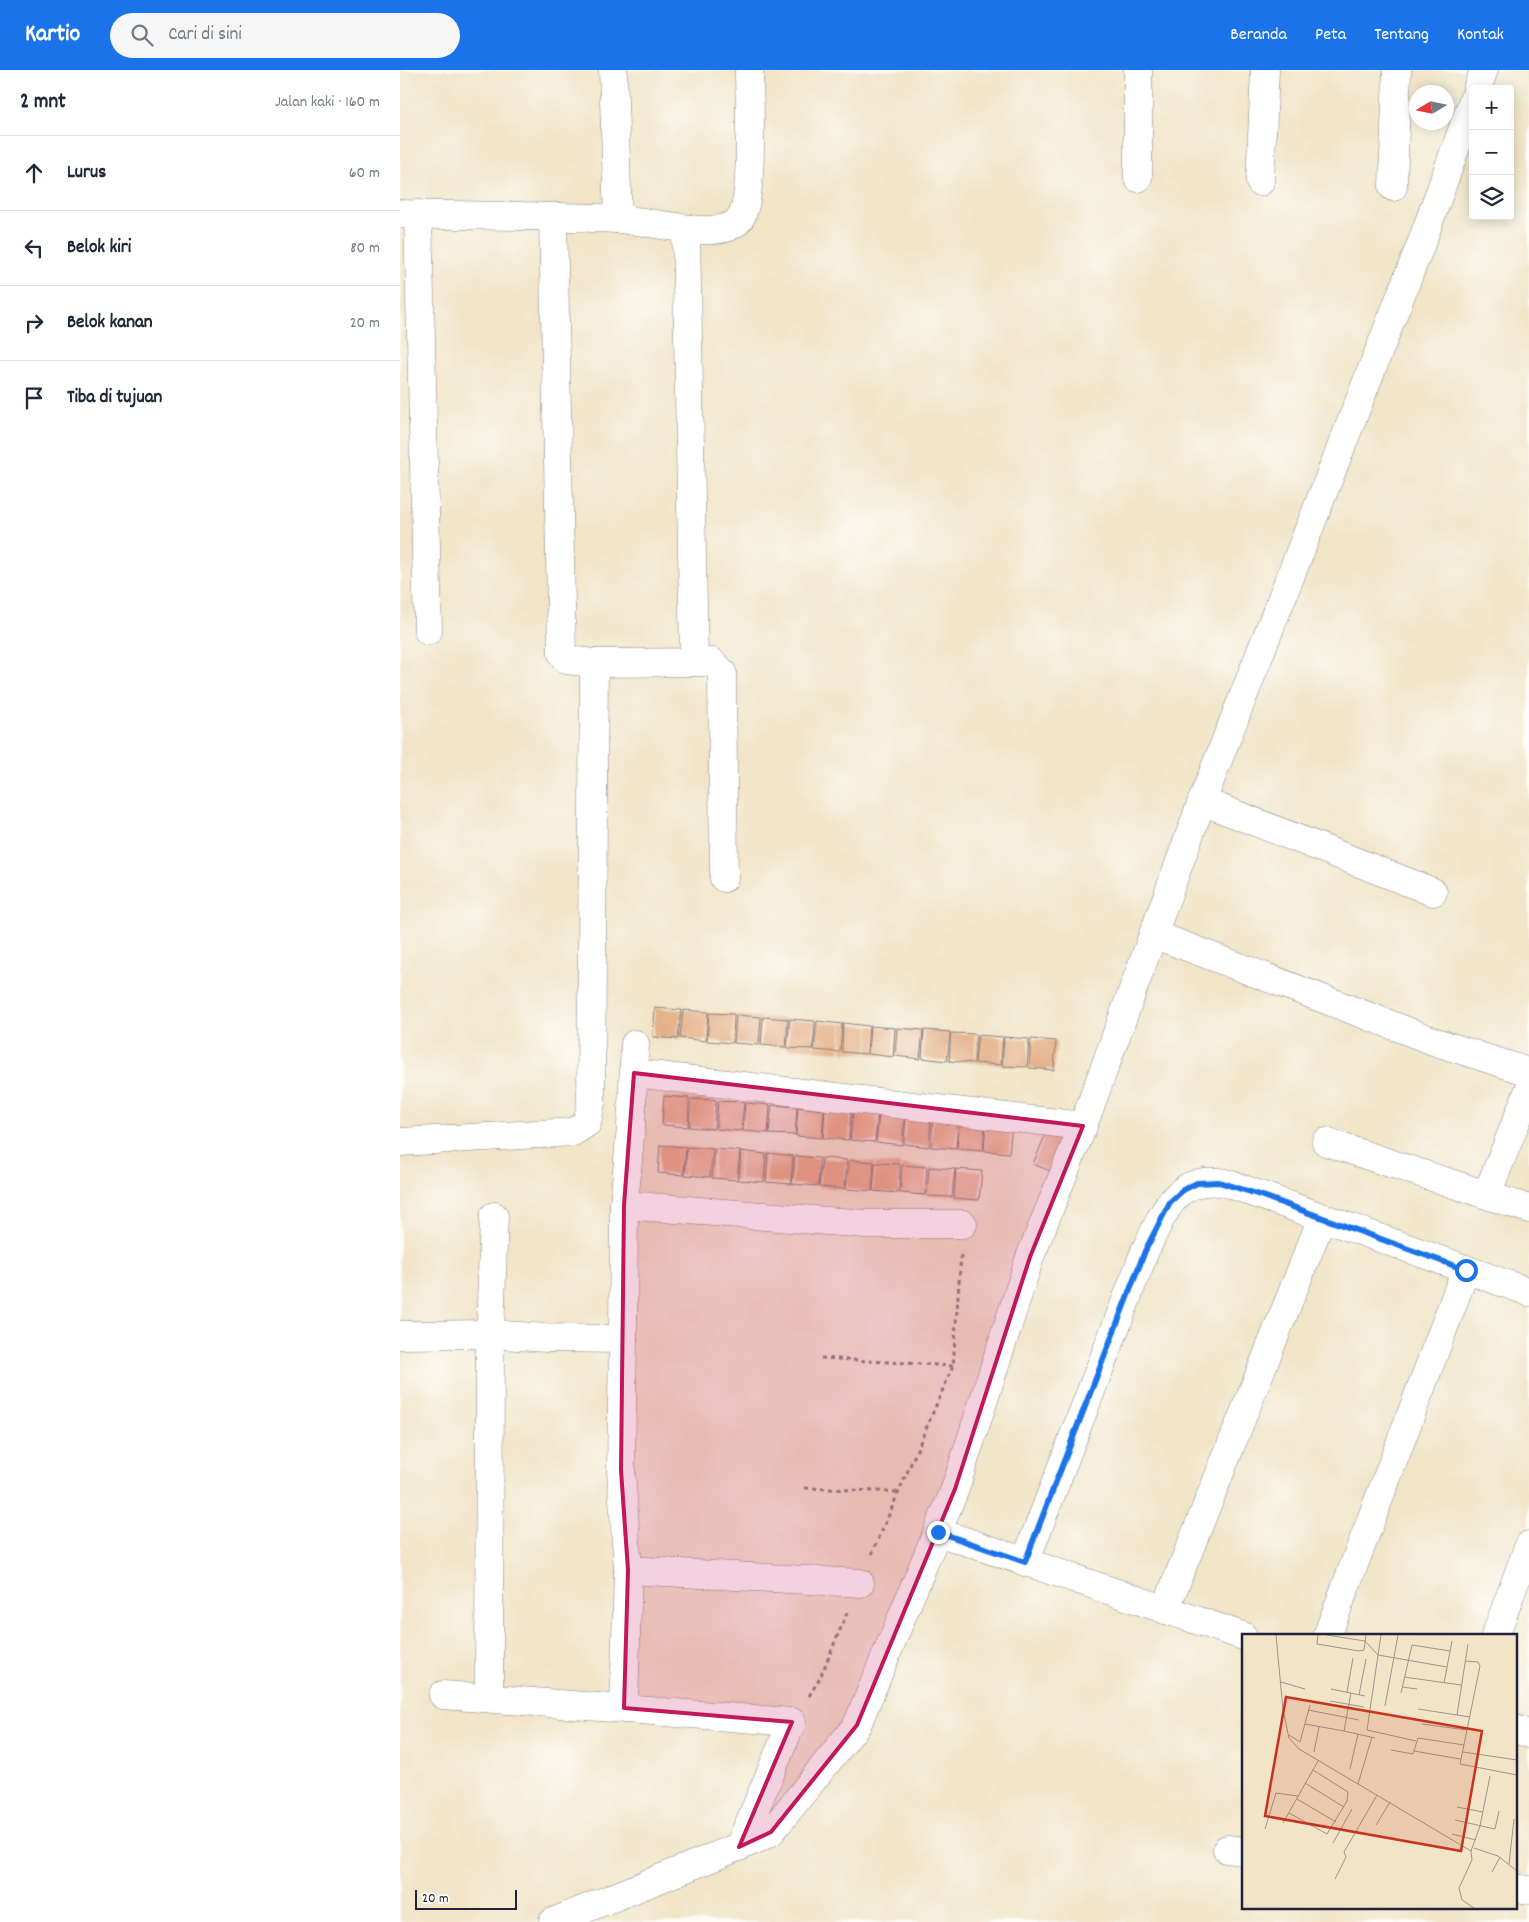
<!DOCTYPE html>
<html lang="id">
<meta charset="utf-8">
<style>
:root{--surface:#fff;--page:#f6f6f7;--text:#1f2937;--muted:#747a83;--line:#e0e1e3;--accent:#1a73e8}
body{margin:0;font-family:Dekko,sans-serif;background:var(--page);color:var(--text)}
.controls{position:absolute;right:15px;top:15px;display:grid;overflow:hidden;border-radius:5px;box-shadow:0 2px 12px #0003}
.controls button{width:45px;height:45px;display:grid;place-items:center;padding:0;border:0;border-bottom:1px solid var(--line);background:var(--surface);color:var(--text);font:25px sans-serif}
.compass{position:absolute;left:1009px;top:15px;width:45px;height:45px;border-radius:50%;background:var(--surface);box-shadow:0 2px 12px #0003;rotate:260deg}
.scale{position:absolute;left:15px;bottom:12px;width:102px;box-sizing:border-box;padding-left:5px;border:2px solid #22223b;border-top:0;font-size:14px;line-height:18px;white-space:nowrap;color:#22223b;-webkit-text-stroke:4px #fdfcf7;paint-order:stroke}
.stop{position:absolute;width:15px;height:15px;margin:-11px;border:4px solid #1a73e8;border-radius:50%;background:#fff}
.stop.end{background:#1a73e8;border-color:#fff;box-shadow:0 1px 5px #0008}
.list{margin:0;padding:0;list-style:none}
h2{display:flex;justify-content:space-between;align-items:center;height:65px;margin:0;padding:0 20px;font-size:21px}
h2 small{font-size:16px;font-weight:400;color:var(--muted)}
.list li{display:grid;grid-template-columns:32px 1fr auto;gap:15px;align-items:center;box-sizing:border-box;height:75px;padding:0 20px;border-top:1px solid var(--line)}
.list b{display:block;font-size:19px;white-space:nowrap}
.list em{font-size:16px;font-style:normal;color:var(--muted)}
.icon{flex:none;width:28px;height:28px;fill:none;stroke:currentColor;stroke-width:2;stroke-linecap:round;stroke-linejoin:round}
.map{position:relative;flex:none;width:1129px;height:1852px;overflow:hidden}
header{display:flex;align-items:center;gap:30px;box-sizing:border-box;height:70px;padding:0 25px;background:var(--accent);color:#fff}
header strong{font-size:24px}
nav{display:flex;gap:28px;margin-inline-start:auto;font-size:18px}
.search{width:350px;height:45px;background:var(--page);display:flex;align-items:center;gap:12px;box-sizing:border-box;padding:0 18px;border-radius:28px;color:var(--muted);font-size:19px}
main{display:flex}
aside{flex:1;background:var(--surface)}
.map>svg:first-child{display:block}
.building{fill:#e5b189}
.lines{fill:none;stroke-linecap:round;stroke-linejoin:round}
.street-casing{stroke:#8a8381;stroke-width:29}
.path{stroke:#8a8381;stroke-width:3;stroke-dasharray:4 4;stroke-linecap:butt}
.street{stroke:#fff;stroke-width:28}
.route{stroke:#1a73e8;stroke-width:6}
.marked{fill:#c2185b;fill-opacity:0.2;stroke:#c2185b;stroke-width:4;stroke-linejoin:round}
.inset-road{fill:none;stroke:#9e968f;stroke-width:1}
.view{fill:#c8321e;fill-opacity:0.15;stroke:#c8321e;stroke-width:2.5}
.inset-edge{fill:none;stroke:#22223b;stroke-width:2.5}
</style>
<header>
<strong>Kartio</strong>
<div class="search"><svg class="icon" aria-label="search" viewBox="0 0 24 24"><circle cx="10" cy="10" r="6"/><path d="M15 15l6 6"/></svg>Cari di sini</div>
<nav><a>Beranda</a><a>Peta</a><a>Tentang</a><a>Kontak</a></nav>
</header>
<main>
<aside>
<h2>2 mnt<small>Jalan kaki · 160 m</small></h2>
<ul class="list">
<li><svg class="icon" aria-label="ahead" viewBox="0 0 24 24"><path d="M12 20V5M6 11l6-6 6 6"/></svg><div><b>Lurus</b></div><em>60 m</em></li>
<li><svg class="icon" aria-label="left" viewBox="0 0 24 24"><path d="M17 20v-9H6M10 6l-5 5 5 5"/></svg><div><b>Belok kiri</b></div><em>80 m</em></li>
<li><svg class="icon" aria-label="right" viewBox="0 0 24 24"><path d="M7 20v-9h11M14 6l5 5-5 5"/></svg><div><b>Belok kanan</b></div><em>20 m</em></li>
<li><svg class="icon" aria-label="arrive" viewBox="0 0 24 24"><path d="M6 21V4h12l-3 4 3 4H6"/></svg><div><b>Tiba di tujuan</b></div></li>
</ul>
</aside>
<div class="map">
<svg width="1129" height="1852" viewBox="0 0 1129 1852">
<rect width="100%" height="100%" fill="#fdfcf7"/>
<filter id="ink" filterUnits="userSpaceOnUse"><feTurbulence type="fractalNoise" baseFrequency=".02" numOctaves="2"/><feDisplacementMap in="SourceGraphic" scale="10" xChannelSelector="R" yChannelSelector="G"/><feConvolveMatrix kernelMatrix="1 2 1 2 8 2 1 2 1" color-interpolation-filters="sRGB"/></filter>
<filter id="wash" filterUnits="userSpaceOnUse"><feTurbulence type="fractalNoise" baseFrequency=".0096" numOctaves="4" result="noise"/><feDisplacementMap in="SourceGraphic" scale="20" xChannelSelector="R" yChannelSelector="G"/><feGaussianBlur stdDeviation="1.12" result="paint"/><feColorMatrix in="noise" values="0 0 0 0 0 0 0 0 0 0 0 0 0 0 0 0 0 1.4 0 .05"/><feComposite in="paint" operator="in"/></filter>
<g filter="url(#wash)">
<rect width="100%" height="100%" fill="#f1e4c7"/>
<g id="blocks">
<g class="building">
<polygon points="255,938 281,940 278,969 253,967"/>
<polygon points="283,940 308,942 306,971 280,968"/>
<polygon points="309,943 334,944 333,973 307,971"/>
<polygon points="336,945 361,947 359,975 334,973"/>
<polygon points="363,947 388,949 386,977 361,975"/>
<polygon points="390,949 415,951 413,979 387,978"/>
<polygon points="417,951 442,954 440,982 414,980"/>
<polygon points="443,953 469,956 467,984 442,982"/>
<polygon points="470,956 495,958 493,987 468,984"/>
<polygon points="497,958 523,960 520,989 495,986"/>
<polygon points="524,960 550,962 547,991 522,988"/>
<polygon points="551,963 576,964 574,993 549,991"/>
<polygon points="578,965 603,967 601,995 575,993"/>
<polygon points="604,967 629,969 627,997 602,996"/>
<polygon points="631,969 656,971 654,1000 629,998"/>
<polygon points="264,1026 289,1028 288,1057 262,1055"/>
<polygon points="291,1029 316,1030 314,1059 289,1057"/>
<polygon points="318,1031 344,1032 341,1061 316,1059"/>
<polygon points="345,1033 370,1035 368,1063 343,1061"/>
<polygon points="372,1035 397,1037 395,1065 369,1064"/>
<polygon points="398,1037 424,1040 422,1068 396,1066"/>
<polygon points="425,1039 451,1042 449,1070 423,1068"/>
<polygon points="453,1042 478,1044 475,1072 450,1070"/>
<polygon points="479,1044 505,1046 502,1075 476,1072"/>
<polygon points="506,1046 531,1048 529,1077 504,1074"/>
<polygon points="533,1049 558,1050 556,1079 531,1077"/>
<polygon points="560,1051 585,1053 583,1081 557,1079"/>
<polygon points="586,1053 612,1055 609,1083 584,1081"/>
<polygon points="650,1054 676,1066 660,1105 633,1094"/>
<polygon points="260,1075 286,1077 284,1105 258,1103"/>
<polygon points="287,1077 313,1079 310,1107 285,1105"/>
<polygon points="315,1079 340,1081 337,1110 312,1108"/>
<polygon points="341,1081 366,1084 364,1112 339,1110"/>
<polygon points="368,1083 393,1086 391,1114 366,1112"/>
<polygon points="395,1086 420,1088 418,1116 392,1114"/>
<polygon points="422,1088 447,1090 445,1119 419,1117"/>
<polygon points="449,1090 474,1092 472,1121 446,1119"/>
<polygon points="475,1093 500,1094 499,1123 473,1121"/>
<polygon points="502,1095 527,1097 525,1125 500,1123"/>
<polygon points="529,1097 555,1099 552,1127 527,1126"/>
<polygon points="556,1099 582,1101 579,1130 554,1128"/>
</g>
</g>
</g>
<g filter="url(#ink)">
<use href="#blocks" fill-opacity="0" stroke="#8a8381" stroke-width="1"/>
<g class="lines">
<g class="street-casing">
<g id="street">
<polyline points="213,0 218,149"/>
<polyline points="1077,19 1084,0"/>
<polyline points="738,108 738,0"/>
<polyline points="860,112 865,0"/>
<polyline points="993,117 997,0"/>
<path d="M0,144C72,146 145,145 217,149C237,150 257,155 277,157C294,160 325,165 339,150C355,132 349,28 349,0"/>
<polyline points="18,144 28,561"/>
<polyline points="153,148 162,584 166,590 194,593 312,592 322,602 324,808"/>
<polyline points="286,159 294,592"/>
<polyline points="802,731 1033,822"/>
<polyline points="753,864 1036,972 1129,1002"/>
<polyline points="234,1003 683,1056"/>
<polyline points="0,1072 173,1062 187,1053 191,1033 194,593"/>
<polyline points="926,1072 1129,1139"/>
<polyline points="1087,1124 1129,1020"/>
<polyline points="224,1135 465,1154 563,1154"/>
<polyline points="0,1265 90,1264 147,1268 223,1269 224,1135 231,1056 235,974"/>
<polyline points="223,1269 221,1400 228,1500 224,1638"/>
<polyline points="538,1462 843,1566"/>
<path d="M625,1492L745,1181C761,1149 773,1107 819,1112C832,1113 847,1121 860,1125L1129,1222"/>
<polyline points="228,1500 460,1513"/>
<polyline points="765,1540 922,1148"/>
<polyline points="927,1566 1066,1199"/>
<polyline points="1095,1566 1129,1475"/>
<polyline points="43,1625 392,1652 339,1777"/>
<polyline points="89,1628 90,1264 94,1146"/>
<polyline points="1115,1659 1129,1664"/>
<polyline points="827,1779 843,1781"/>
<polyline points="1115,1818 1129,1820"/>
<polyline points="153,1852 355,1770 371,1762 457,1655 555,1419 630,1187 683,1056 802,731 1021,174 1073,30"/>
</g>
</g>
<g class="path">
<polyline points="421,1288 553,1296"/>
<polyline points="405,1418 499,1422"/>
<polyline points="472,1484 553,1296 561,1185"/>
<polyline points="409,1626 420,1608 447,1543"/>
</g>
<use href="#street" class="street"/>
</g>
</g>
<g class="lines" filter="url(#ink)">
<polyline class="route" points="538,1462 625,1492 745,1181 770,1132 783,1120 797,1113 819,1112 860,1125 1066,1200"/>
</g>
<path class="marked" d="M234,1003L683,1056L630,1187L555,1419L457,1655L371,1762L339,1777L392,1652L224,1638L228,1500L221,1400L224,1135Z"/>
<g transform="translate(842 1564)">
<rect width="275" height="275" fill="#f1e4c7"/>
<path class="inset-road" d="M34,1L41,76L47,104L57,115L229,217M76,1L75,10L117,17L122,16L124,1M85,1L123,7L136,21L205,33M139,1L125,96L174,107M223,27L236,28L238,32L218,130L275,141M162,43L219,51M39,48L63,55M202,49L210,7M160,53L175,55M89,55L123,62M105,58L111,24M109,59L102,97L133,104M159,59L170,11L208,17M117,61L124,25M88,67L122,73M143,72L156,1M176,75L228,83M66,76L117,86M215,81L226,10M63,90L102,97M180,90L225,96M47,101L58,108L68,71M149,116L171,120L176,104L222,111M172,117L218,125M72,118L77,93M221,118L275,126M108,135L116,100M63,149L102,173M116,150L130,103M55,165L94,188M215,173L241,178M47,179L85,200L105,167L106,158L71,136M213,186L253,195L257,177M41,189L76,127M134,191L148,168M23,195L34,159L56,162M210,200L234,206M91,209L110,175M232,214L256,222L275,237M267,230L272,185M250,238L258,223M93,245L104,223L102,218L135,161M232,274L220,266L217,254L230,226L229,217L238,192L248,142"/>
<path class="view" d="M44,63L240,97L219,217L23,182Z"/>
<rect width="275" height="275" class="inset-edge"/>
</g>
</svg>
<div class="controls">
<button>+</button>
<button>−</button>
<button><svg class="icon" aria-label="layers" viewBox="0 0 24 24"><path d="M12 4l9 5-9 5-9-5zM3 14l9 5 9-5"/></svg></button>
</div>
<svg class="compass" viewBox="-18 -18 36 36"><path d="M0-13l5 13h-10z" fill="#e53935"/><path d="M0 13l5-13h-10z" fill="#747a83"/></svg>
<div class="scale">20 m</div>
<div class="stop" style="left:1066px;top:1200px"></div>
<div class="stop end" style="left:538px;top:1462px"></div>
</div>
</main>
